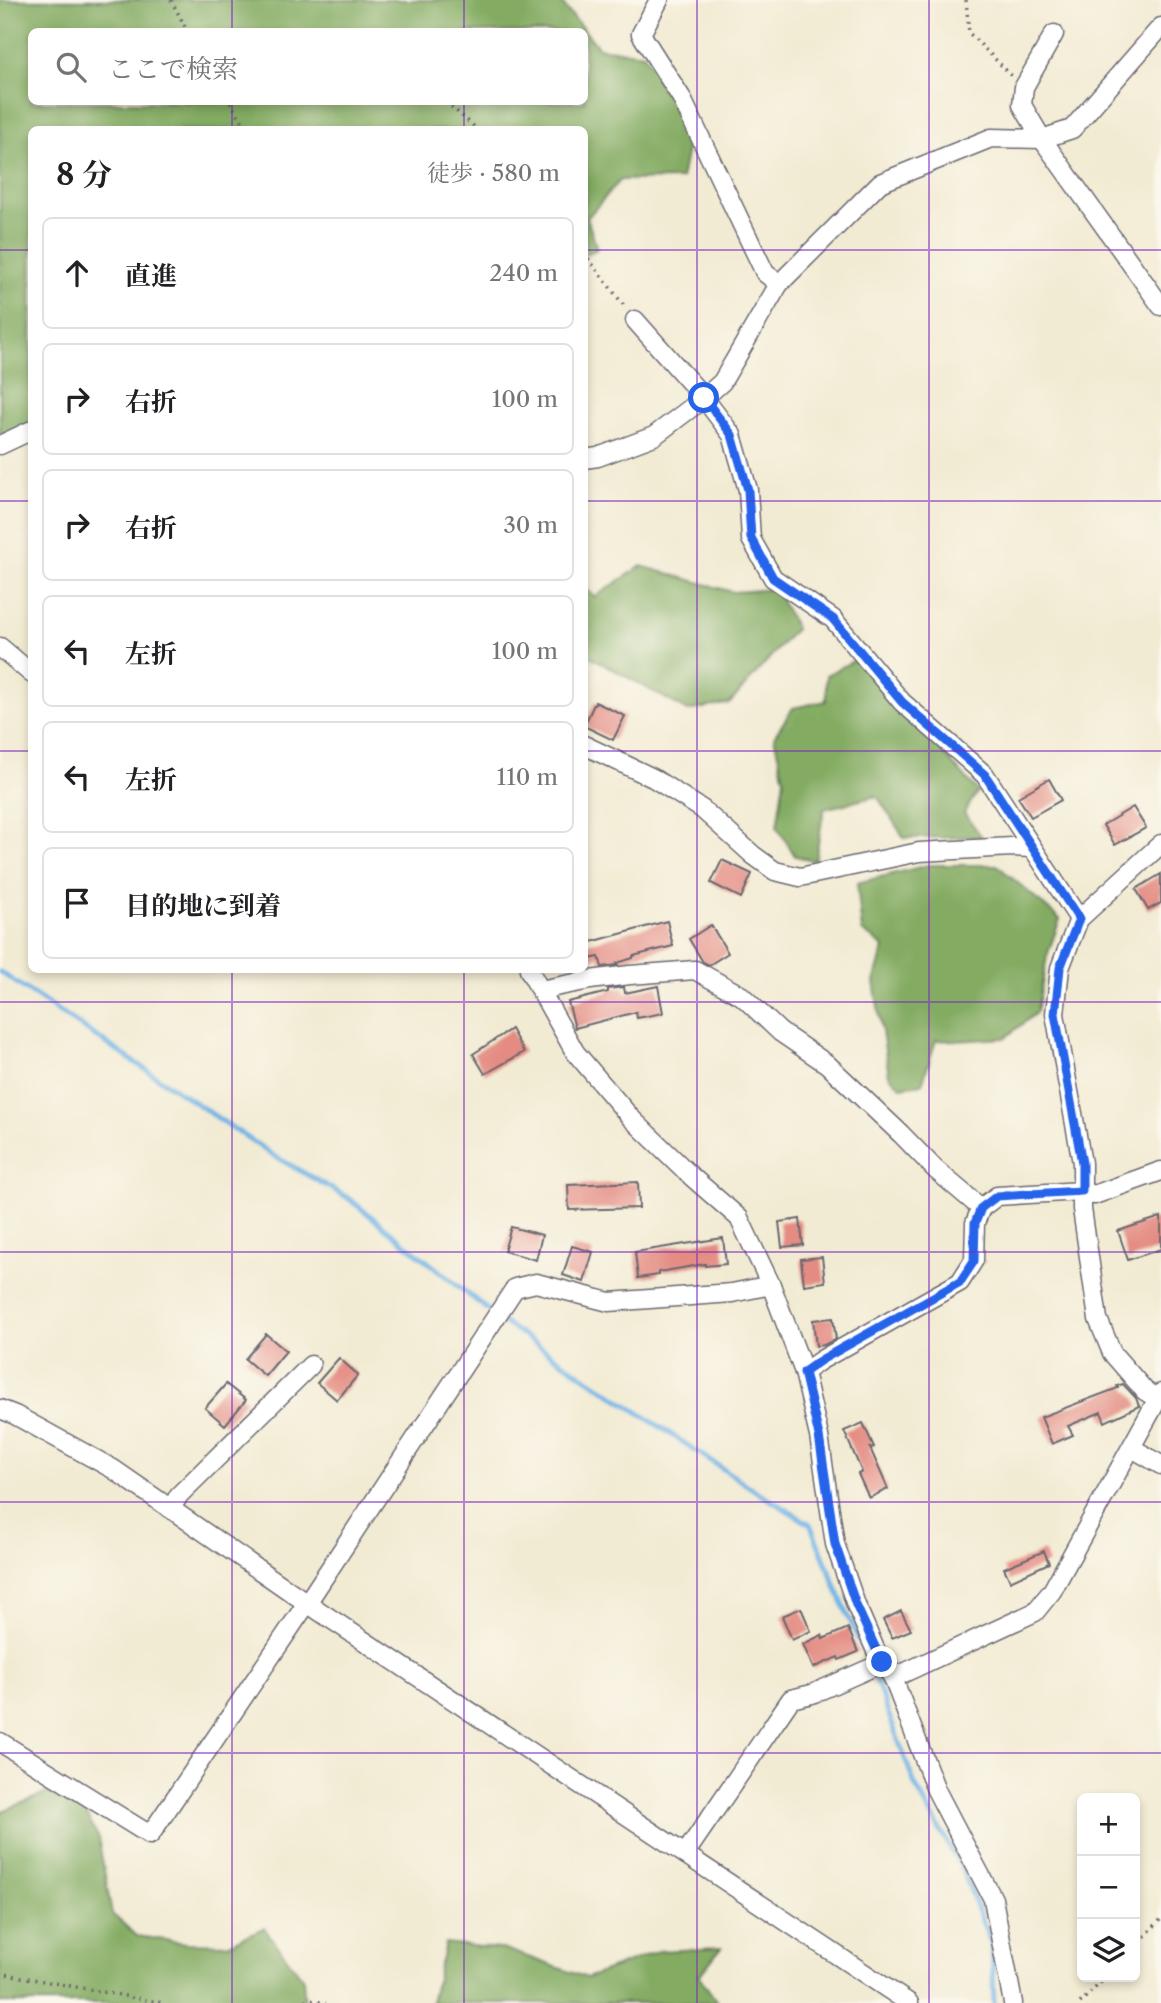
<!DOCTYPE html>
<html lang="ja">
<meta charset="utf-8">
<style>
:root{--surface:#fff;--page:#f6f6f6;--text:#202124;--muted:#757577;--line:#e0e0e0}
body{margin:0;font-family:"Libre Caslon Text","Noto Serif JP",serif;background:var(--page);color:var(--text)}
.controls{position:absolute;right:21px;bottom:21px;display:grid;overflow:hidden;border-radius:10px;box-shadow:0 4px 10px #0003}
.controls button{width:63px;height:63px;display:grid;place-items:center;padding:0;border:0;border-bottom:2px solid var(--line);background:var(--surface);color:var(--text);font:35px sans-serif}
.stop{position:absolute;width:21px;height:21px;margin:-16px;border:5px solid #2563eb;border-radius:50%;background:#fff}
.stop.end{background:#2563eb;border-color:#fff;box-shadow:0 2px 7px #0008}
.list{margin:0;padding:0;list-style:none}
h2{display:flex;justify-content:space-between;align-items:center;height:91px;margin:0;padding:0 28px;font-size:30px}
h2 small{font-size:23px;font-weight:400;color:var(--muted)}
.list li{display:grid;grid-template-columns:46px 1fr auto;gap:21px;align-items:center;box-sizing:border-box;height:112px;margin:0 14px 14px;padding:0 14px;border:2px solid var(--line);border-radius:10px}
.list b{display:block;font-size:26px;white-space:nowrap}
.list em{font-size:23px;font-style:normal;color:var(--muted)}
.icon{flex:none;width:38px;height:38px;fill:none;stroke:currentColor;stroke-width:2;stroke-linecap:round;stroke-linejoin:round}
.map{position:relative;flex:none;width:1161px;height:2003px;overflow:hidden}
.search{position:absolute;background:var(--surface);box-shadow:0 4px 10px #0003;left:28px;top:28px;width:560px;height:77px;display:flex;align-items:center;gap:18px;box-sizing:border-box;padding:0 24px;border-radius:10px;color:var(--muted);font-size:26px}
.panel{position:absolute;background:var(--surface);box-shadow:0 4px 10px #0003;left:28px;top:126px;width:560px;height:847px;border-radius:10px}
.map>svg:first-child{display:block}
.forest{fill:#83ab62;stroke:#52664e;stroke-width:2;fill-rule:evenodd}
.lines{fill:none;stroke-linecap:round;stroke-linejoin:round}
.stream{stroke:#6fb3e5;stroke-width:5}
.building{fill:#e48b82}
.minor-casing{stroke:#6b6870;stroke-width:21}
.path{stroke:#6b6870;stroke-width:3.5;stroke-dasharray:2 5;stroke-linecap:butt}
.minor{stroke:#fff;stroke-width:18}
.route{stroke:#2563eb;stroke-width:9}
.grid{fill:none;stroke:#7b2cbf;stroke-width:2;stroke-opacity:0.55}
</style>
<div class="map">
<svg width="1161" height="2003" viewBox="0 0 1161 2003">
<rect width="100%" height="100%" fill="#fbf7ec"/>
<filter id="ink" filterUnits="userSpaceOnUse"><feTurbulence type="fractalNoise" baseFrequency=".0143" numOctaves="2"/><feDisplacementMap in="SourceGraphic" scale="14" xChannelSelector="R" yChannelSelector="G"/><feConvolveMatrix kernelMatrix="1 2 1 2 8 2 1 2 1" color-interpolation-filters="sRGB"/></filter>
<filter id="wash" filterUnits="userSpaceOnUse"><feTurbulence type="fractalNoise" baseFrequency=".00686" numOctaves="4" result="noise"/><feDisplacementMap in="SourceGraphic" scale="28" xChannelSelector="R" yChannelSelector="G"/><feGaussianBlur stdDeviation="1.57" result="paint"/><feColorMatrix in="noise" values="0 0 0 0 0 0 0 0 0 0 0 0 0 0 0 0 0 1.4 0 .05"/><feComposite in="paint" operator="in"/></filter>
<g filter="url(#wash)">
<rect width="100%" height="100%" fill="#f2ebd3"/>
<g class="forest">
<path d="M0,0H559L599,48L644,54L691,129L681,179L620,180L587,218L597,249L585,255L584,130H32L31,424L0,439ZM32,32H584V102H32Z"/>
<polygon points="641,566 733,592 775,589 796,628 730,703 688,711 591,657 585,657 584,587 595,597"/>
<polygon points="857,659 978,791 964,813 982,837 904,838 877,796 824,809 815,861 795,856 777,827 784,779 774,737 793,708 826,701 826,675"/>
<polygon points="928,865 997,865 1060,919 1047,956 1037,1012 1005,1038 955,1041 936,1040 922,1084 901,1087 889,1075 874,982 884,947 862,931 857,883"/>
<polygon points="47,1793 79,1801 98,1837 112,1914 137,1936 186,1943 228,1944 264,1928 303,1979 305,2003 0,2003 0,1812"/>
<polygon points="445,1943 508,1950 587,1978 658,1951 721,1948 699,1976 718,2003 431,2003"/>
</g>
<g class="lines">
<polyline class="stream" points="0,972 276,1157 348,1198 503,1322 762,1495 810,1524 847,1614 868,1659 915,1785 962,1869 992,1945 994,2003"/>
</g>
<g id="blocks">
<g class="building">
<polygon points="595,702 625,716 613,740 584,726"/>
<polygon points="1049,779 1061,800 1031,817 1018,797"/>
<polygon points="1133,807 1146,828 1115,845 1103,825"/>
<polygon points="722,860 752,874 741,898 711,883"/>
<polygon points="1161,874 1161,903 1148,910 1136,889"/>
<polygon points="667,921 673,946 633,956 633,958 617,963 618,965 602,967 599,957 584,960 584,944"/>
<polygon points="711,925 728,953 709,965 703,962 689,939"/>
<polygon points="658,986 663,1013 637,1018 636,1012 575,1028 568,1002 608,992 608,989 624,987 625,993"/>
<polygon points="511,1029 524,1052 485,1074 473,1054"/>
<polygon points="638,1182 639,1208 569,1210 568,1185"/>
<polygon points="1161,1217 1161,1249 1128,1260 1118,1231"/>
<polygon points="800,1219 803,1245 782,1247 779,1222"/>
<polygon points="511,1227 542,1235 536,1260 504,1251"/>
<polygon points="723,1238 726,1264 705,1266 705,1264 659,1272 659,1275 638,1278 635,1252"/>
<polygon points="572,1246 593,1252 584,1282 563,1275"/>
<polygon points="822,1257 825,1282 804,1285 801,1259"/>
<polygon points="833,1318 836,1339 824,1345 816,1346 813,1320"/>
<polygon points="266,1334 286,1351 265,1376 245,1359"/>
<polygon points="339,1358 358,1375 337,1400 317,1383"/>
<polygon points="226,1384 246,1400 225,1425 205,1408"/>
<polygon points="1123,1384 1136,1398 1139,1406 1105,1422 1101,1412 1068,1426 1073,1435 1052,1444 1041,1417 1118,1388 1117,1386"/>
<polygon points="863,1423 874,1447 870,1448 888,1489 869,1498 858,1474 862,1472 844,1431"/>
<polygon points="1044,1551 1049,1563 1010,1581 1004,1568"/>
<polygon points="801,1608 811,1631 792,1640 782,1616"/>
<polygon points="901,1611 911,1630 892,1638 883,1620"/>
<polygon points="848,1628 858,1652 839,1660 838,1657 813,1668 803,1644 822,1635 823,1639"/>
</g>
</g>
</g>
<g filter="url(#ink)">
<use href="#blocks" fill-opacity="0" stroke="#6b6870" stroke-width="2"/>
<g class="lines">
<g class="minor-casing">
<g id="minor">
<polyline points="659,0 641,34 681,97 765,273 779,284"/>
<polyline points="1054,34 1024,87 1022,105 1042,139 1161,306"/>
<polyline points="635,320 704,398 732,435 748,490 751,539 773,578 833,619 902,702 985,775 1079,919"/>
<polyline points="0,445 32,430"/>
<polyline points="584,459 598,457 654,436 704,398 722,382 779,284 880,183 991,138 1042,139 1072,129 1161,27"/>
<polyline points="0,647 32,674"/>
<polyline points="584,745 653,778 702,809 753,855 775,871 800,877 919,852 1012,847 1031,848"/>
<polyline points="529,970 575,1052 631,1118 692,1177 739,1218 771,1285 804,1372 819,1436 835,1544 856,1605 876,1651 893,1678 936,1790 993,1899 1013,2003"/>
<polyline points="540,990 590,980 630,975 695,970 742,996 780,1032 827,1064 901,1134 936,1170 981,1208"/>
<polyline points="804,1372 821,1360 960,1282 974,1260 975,1223 981,1208 997,1196 1082,1191 1094,1195 1161,1171"/>
<polyline points="1158,1399 1145,1391 1112,1353 1098,1319 1082,1209 1082,1163 1055,1014 1060,968 1079,919 1161,844"/>
<polyline points="0,1409 15,1415 113,1469 307,1603 909,2003"/>
<polyline points="1132,1448 1161,1465"/>
<polyline points="171,1509 179,1495 311,1365"/>
<polyline points="893,1678 1035,1612 1052,1591 1161,1393"/>
<polyline points="0,1742 150,1835 307,1603 515,1288 536,1283 609,1302 732,1293 771,1285"/>
<polyline points="685,1854 791,1699 812,1694 882,1663"/>
</g>
</g>
<g class="path">
<polyline points="171,0 188,32"/>
<polyline points="966,0 969,33 1012,76"/>
<polyline points="230,102 248,130"/>
<polyline points="446,102 478,130"/>
<polyline points="584,253 625,307"/>
<polyline points="1135,1947 1161,1919"/>
<polyline points="0,1973 163,2003"/>
<polyline points="291,2003 309,2000 326,2003"/>
<polyline points="1080,2003 1106,1977"/>
</g>
<use href="#minor" class="minor"/>
</g>
</g>
<g class="lines" filter="url(#ink)">
<polyline class="route" points="704,398 732,435 748,490 751,538 773,578 833,619 902,702 985,775 1079,919 1060,968 1055,1014 1082,1163 1082,1191 997,1196 981,1208 975,1223 974,1261 960,1282 821,1360 804,1372 819,1436 835,1544 856,1605 882,1662"/>
</g>
<path class="grid" d="M232,0V32M464,0V32M697,0V2003M929,0V2003M232,102V130M464,102V130M0,250H32M584,250H1161M0,501H32M584,501H1161M0,751H32M584,751H1161M232,970V2003M464,970V2003M0,1002H1161M0,1252H1161M0,1502H1161M0,1753H1161"/>
</svg>
<div class="controls">
<button>+</button>
<button>−</button>
<button><svg class="icon" aria-label="layers" viewBox="0 0 24 24"><path d="M12 4l9 5-9 5-9-5zM3 14l9 5 9-5"/></svg></button>
</div>
<div class="stop" style="left:704px;top:398px"></div>
<div class="stop end" style="left:882px;top:1662px"></div>
<div class="search"><svg class="icon" aria-label="search" viewBox="0 0 24 24"><circle cx="10" cy="10" r="6"/><path d="M15 15l6 6"/></svg>ここで検索</div>
<section class="panel">
<h2>8 分<small>徒歩 · 580 m</small></h2>
<ul class="list">
<li><svg class="icon" aria-label="ahead" viewBox="0 0 24 24"><path d="M12 20V5M6 11l6-6 6 6"/></svg><div><b>直進</b></div><em>240 m</em></li>
<li><svg class="icon" aria-label="right" viewBox="0 0 24 24"><path d="M7 20v-9h11M14 6l5 5-5 5"/></svg><div><b>右折</b></div><em>100 m</em></li>
<li><svg class="icon" aria-label="right" viewBox="0 0 24 24"><path d="M7 20v-9h11M14 6l5 5-5 5"/></svg><div><b>右折</b></div><em>30 m</em></li>
<li><svg class="icon" aria-label="left" viewBox="0 0 24 24"><path d="M17 20v-9H6M10 6l-5 5 5 5"/></svg><div><b>左折</b></div><em>100 m</em></li>
<li><svg class="icon" aria-label="left" viewBox="0 0 24 24"><path d="M17 20v-9H6M10 6l-5 5 5 5"/></svg><div><b>左折</b></div><em>110 m</em></li>
<li><svg class="icon" aria-label="arrive" viewBox="0 0 24 24"><path d="M6 21V4h12l-3 4 3 4H6"/></svg><div><b>目的地に到着</b></div></li>
</ul>
</section>
</div>
